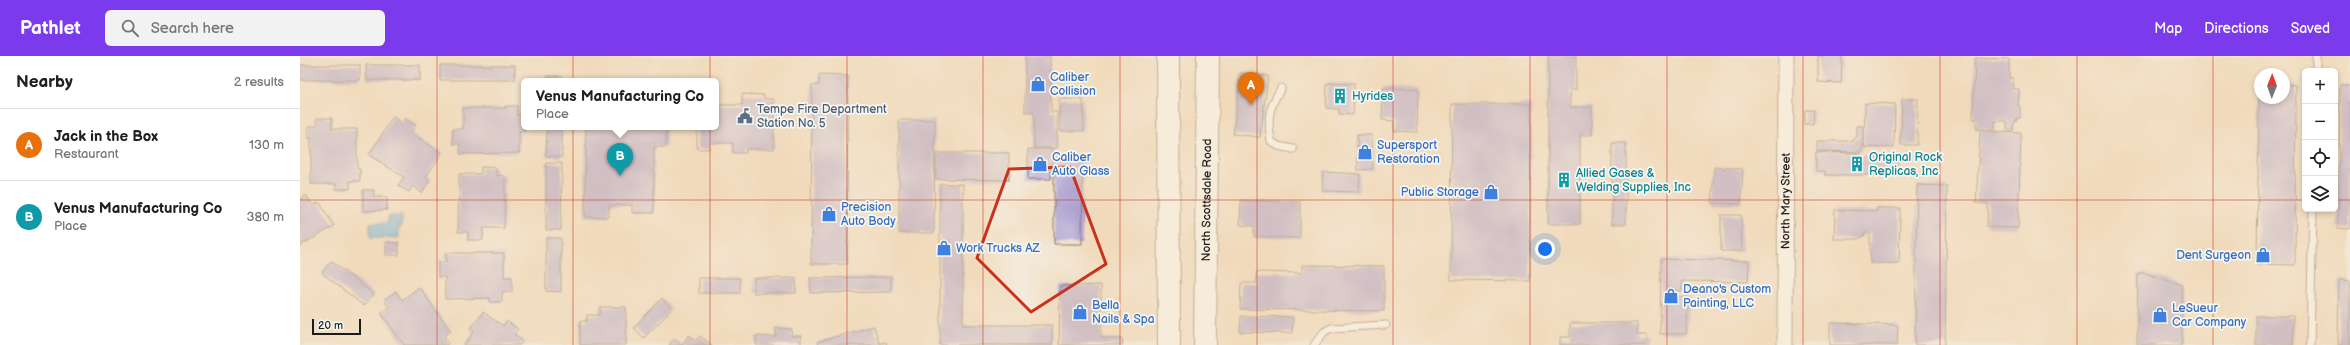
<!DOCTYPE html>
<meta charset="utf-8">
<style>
:root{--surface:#fff;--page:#f2f2f2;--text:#202124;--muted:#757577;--line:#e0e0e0;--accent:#7c3aed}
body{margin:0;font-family:"Balsamiq Sans",sans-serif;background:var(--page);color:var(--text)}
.controls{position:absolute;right:12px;top:12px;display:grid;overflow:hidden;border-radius:6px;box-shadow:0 2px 6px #0003}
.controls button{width:36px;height:36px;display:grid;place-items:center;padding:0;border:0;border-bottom:1px solid var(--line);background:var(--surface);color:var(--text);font:20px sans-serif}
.compass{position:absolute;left:1954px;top:12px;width:36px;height:36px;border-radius:50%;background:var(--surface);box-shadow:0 2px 6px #0003;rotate:1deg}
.scale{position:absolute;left:12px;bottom:10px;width:49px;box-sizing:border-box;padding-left:4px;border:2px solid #1c1c1c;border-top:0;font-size:11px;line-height:14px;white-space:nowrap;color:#1c1c1c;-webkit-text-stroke:3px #f6f6f2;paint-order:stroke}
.you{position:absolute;left:1245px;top:193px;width:14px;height:14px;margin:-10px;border:3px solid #fff;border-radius:50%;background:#1a73e8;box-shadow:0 0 0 6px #1a73e833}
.badge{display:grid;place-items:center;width:26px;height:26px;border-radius:50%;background:var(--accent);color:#fff;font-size:13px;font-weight:700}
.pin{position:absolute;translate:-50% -33px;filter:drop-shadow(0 1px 2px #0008)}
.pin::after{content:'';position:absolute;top:21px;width:14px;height:12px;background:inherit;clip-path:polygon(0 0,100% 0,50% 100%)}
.popup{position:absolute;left:221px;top:22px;width:198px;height:52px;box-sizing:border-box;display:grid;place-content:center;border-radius:6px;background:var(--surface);filter:drop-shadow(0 1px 3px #0005);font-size:13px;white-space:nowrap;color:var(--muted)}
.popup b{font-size:15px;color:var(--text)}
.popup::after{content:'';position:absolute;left:50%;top:100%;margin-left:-8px;border:8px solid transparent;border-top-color:var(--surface)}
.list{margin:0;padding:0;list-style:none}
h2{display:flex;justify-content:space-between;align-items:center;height:52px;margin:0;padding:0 16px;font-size:17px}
h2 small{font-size:13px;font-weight:400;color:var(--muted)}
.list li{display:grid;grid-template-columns:26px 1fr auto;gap:12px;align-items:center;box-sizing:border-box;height:72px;padding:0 16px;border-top:1px solid var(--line)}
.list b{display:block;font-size:15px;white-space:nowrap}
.list p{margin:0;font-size:13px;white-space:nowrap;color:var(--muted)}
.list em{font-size:13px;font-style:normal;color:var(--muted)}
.icon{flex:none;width:22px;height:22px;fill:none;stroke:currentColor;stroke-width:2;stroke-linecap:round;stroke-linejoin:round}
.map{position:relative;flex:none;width:2050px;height:289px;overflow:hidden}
header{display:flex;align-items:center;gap:24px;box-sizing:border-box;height:56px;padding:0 20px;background:var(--accent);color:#fff}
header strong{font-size:19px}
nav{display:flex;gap:22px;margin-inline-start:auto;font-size:14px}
.search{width:280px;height:36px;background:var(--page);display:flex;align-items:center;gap:10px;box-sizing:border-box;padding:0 14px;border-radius:6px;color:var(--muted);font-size:15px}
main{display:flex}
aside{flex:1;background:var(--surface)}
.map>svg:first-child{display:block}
.water{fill:#60afda;stroke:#3e667b}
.building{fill:#aa9ecf}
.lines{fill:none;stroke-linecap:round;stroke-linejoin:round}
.service-casing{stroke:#867b6c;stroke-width:9}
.minor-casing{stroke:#867b6c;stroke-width:17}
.primary-casing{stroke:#867b6c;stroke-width:24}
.service{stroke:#fff;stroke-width:7}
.minor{stroke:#fff;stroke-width:15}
.primary{stroke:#fff;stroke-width:22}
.marked{fill:none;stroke:#c8321e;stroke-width:3;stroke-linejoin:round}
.grid{fill:none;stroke:#c8321e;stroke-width:1;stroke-opacity:0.55}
.labels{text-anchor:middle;stroke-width:3.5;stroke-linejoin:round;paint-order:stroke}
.shop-label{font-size:12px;fill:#366cbe;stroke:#f6f6f2;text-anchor:start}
.culture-label{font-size:12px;fill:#0d838f;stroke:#f6f6f2;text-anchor:start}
.service-label{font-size:12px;fill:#4e5e75;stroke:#f6f6f2;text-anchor:start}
.street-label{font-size:12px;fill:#1c1c1c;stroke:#f6f6f2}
</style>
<header>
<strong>Pathlet</strong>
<div class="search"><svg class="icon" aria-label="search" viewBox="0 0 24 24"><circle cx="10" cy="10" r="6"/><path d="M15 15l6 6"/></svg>Search here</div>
<nav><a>Map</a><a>Directions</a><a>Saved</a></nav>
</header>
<main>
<aside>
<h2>Nearby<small>2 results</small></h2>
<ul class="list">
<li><span class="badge" style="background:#e8710a">A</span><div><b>Jack in the Box</b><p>Restaurant</p></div><em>130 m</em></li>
<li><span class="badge" style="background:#0f9aa8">B</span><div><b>Venus Manufacturing Co</b><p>Place</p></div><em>380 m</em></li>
</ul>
</aside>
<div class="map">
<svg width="2050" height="289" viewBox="0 0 2050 289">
<rect width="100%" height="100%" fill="#f6f6f2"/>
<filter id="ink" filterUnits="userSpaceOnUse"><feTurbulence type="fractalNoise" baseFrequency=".025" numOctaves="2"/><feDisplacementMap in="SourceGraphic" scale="8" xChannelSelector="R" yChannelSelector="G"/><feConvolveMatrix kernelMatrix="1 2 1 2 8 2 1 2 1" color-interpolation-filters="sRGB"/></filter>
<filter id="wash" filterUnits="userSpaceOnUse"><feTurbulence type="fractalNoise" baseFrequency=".012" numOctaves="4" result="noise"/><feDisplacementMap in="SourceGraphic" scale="16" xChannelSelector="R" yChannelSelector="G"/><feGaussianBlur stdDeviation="0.9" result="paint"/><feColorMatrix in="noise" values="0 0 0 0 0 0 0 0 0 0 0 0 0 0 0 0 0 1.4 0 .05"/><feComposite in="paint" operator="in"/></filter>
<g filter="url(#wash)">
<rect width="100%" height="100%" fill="#f1dabb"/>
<polygon class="water" points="88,160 102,160 102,170 99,170 99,182 70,182 70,167 88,167"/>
<g id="blocks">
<g class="building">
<polygon points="725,0 750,0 751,56 757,56 757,92 734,92 734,56 725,56"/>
<polygon points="1248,0 1276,0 1276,34 1270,34 1270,51 1292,51 1292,79 1280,79 1280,168 1248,168"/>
<polygon points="1518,0 1542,0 1541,27 1518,26"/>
<polygon points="1675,2 1709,3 1709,22 1713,22 1713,33 1719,33 1718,50 1720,50 1720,62 1717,62 1716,66 1714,66 1713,75 1707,74 1707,65 1695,65 1695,74 1676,73 1676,63 1673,63"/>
<rect x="0" y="9" width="60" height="15"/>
<polygon points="66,9 120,9 120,24 67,24"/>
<rect x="140" y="9" width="75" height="15"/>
<polygon points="941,17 968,20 960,81 933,78"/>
<polygon points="519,19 548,20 547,208 511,208 512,29 519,29"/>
<rect x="247" y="20" width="15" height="5"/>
<polygon points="1027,27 1054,28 1053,59 1039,58 1039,53 1026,52"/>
<polygon points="1984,28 1996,29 1995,209 1957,208 1959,42 1984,42"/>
<polygon points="2040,29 2050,30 2050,173 2038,172"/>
<polygon points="1083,32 1118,33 1117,76 1094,75 1094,65 1082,64"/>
<polygon points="442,38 464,39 464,43 474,43 474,93 446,93 446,97 433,97 433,87 409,87 409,93 397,93 397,71 416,71 416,49 442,49"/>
<polygon points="759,43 783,43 784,75 760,75"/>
<polygon points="1602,43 1618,43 1617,89 1601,89"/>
<polygon points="1565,47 1595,48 1594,92 1564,91"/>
<polygon points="1152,48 1231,48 1230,225 1151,224"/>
<polygon points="205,50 217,50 217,59 224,59 225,75 219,75 219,97 160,98 160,88 153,88 153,73 163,73 163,52 206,52"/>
<polygon points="1505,54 1514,54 1513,68 1504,68"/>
<polygon points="93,61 102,67 105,62 116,69 111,77 142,97 126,121 130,124 122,137 113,130 109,136 98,130 104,121 69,99"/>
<polygon points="17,62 32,62 32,73 57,73 57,113 60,113 60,125 50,125 50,133 36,133 36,128 11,128 11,82 8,82 8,70 17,70"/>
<polygon points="599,64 635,64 634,177 599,177"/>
<polygon points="1557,70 1563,70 1563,90 1560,96 1517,95 1517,85 1553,85 1557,80"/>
<polygon points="247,71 262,71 262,101 246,100"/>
<polygon points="286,71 366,72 366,91 354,91 354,157 332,157 332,149 309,149 309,161 285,161"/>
<polygon points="1680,75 1721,77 1718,172 1687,171 1688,147 1676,147"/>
<polygon points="1057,79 1072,79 1073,113 1058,114"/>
<rect x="1312" y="87" width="14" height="81"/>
<polygon points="728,93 752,93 751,123 728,123"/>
<polygon points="1516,96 1560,97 1560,102 1598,102 1598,119 1525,119 1525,115 1516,115"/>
<polygon points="636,97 709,97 709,124 636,123"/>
<polygon points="754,99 783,99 782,188 754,188"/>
<polygon points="246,107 262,107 261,174 246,174"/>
<polygon points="181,111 196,112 196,119 205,120 204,172 183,172 183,184 168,184 168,176 158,176 159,118 181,118"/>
<polygon points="1414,111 1443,113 1441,148 1412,147"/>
<polygon points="1023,116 1060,118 1059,136 1022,135"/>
<polygon points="640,128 663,128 663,269 752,269 752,289 640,289"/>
<polygon points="1617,129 1647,130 1645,289 1615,289"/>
<polygon points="63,134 74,134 74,141 87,141 87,154 63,155"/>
<polygon points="6,139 13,150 19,146 34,170 0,190 0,143"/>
<polygon points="941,145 1000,146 1000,182 954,181 954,170 940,169"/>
<polygon points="1577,152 1600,152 1599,207 1570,207 1570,177 1564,177 1564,180 1558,183 1534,183 1535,154 1577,155"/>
<polygon points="1421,159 1441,159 1442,195 1421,195"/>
<polygon points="246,182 261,182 261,236 246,235"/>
<polygon points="86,186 99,187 99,199 86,199"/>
<polygon points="146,197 204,197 204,221 212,221 212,236 202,236 202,246 190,246 190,242 145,243 145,221 138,221 138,206 146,206"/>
<polygon points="1361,203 1449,205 1448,226 1382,225 1382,235 1373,235 1373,240 1389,241 1386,278 1360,278"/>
<polygon points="31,205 74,238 64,250 22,217"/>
<polygon points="1002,209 1084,210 1084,255 940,253 941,227 957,227 956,216 1002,217"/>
<polygon points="1838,217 1845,217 1882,229 1882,289 1837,289"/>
<polygon points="591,221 591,236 511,237 510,222"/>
<rect x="399" y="222" width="41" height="15"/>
<rect x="454" y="222" width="42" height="15"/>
<polygon points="2039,224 2050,225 2050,289 2038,289"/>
<polygon points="801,229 801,282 822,283 823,289 759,289 760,230"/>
<polygon points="119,231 151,275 144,280 149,287 146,289 104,289 81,257 89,251 84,244 96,235 102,244"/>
<polygon points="362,242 372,253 344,282 334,272"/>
<polygon points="300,251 326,251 326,289 280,289 280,265 287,265 287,259 300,259"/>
<polygon points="183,256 203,270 207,265 218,273 214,278 223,285 220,289 164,289 174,276 170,273"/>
<polygon points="941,260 993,261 992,277 940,276"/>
<rect x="1956" y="260" width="37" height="29"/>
<polygon points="1270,267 1337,267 1337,279 1347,279 1347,289 1260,289 1260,281 1270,281"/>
<polygon points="1530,267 1598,269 1597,289 1530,289"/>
<polygon points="574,270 579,287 586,286 587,289 518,289 517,286"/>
<polygon points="476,272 492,273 491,280 501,280 501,289 456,289 456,280 476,281"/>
<polygon points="389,279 396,285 400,280 412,289 369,289 374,282 382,289"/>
</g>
</g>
</g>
<g filter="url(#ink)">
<use href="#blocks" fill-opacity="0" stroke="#867b6c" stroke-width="1"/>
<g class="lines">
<g class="service-casing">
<g id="service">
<polyline points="2016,15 2016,0"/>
<path d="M981,32C969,52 967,61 971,85L978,90L993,93"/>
<polyline points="1014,289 1024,276 1031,272 1086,269"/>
<polyline points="2010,289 2013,153"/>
</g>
</g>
<g class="minor-casing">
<g id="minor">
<path id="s1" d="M1485,289L1486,0"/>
</g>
</g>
<g class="primary-casing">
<g id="primary">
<polyline points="868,0 869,289"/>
<path id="s2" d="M905,289L908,0"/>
</g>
</g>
<use href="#service" class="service"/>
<use href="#minor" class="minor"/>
<use href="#primary" class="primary"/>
</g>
</g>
<path d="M0 0H2050V289H0ZM770,111L806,208L731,256L677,202L709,113Z" fill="#f1dabb" fill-opacity=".55" fill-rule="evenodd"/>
<path class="marked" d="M770,111L806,208L731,256L677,202L709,113Z"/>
<path class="grid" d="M137,0V289M273,0V289M410,0V289M547,0V289M683,0V289M820,0V289M957,0V289M1093,0V289M1230,0V289M1367,0V289M1503,0V289M1640,0V289M1777,0V289M1913,0V289M0,144H2005M2035,144H2050"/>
<defs>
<g id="shop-bare" transform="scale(1.2)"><path d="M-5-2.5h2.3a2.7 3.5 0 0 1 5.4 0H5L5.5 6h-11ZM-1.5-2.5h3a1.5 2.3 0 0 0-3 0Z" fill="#3f7fe0" stroke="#f6f6f2" stroke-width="2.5" paint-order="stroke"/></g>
<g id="building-bare" transform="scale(1.2)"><path d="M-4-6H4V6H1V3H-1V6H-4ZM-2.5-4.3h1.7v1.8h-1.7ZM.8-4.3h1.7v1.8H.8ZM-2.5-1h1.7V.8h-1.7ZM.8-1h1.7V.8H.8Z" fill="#0f9aa8" stroke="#f6f6f2" stroke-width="2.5" paint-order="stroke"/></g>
<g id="civic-bare" transform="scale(1.2)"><path d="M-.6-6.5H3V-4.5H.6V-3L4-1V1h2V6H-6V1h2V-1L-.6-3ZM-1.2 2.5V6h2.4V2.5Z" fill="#5c6f8a" stroke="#f6f6f2" stroke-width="2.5" paint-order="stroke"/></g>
</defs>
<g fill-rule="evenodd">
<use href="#shop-bare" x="738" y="28"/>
<use href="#building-bare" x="1040" y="40"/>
<use href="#civic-bare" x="445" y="60"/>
<use href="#shop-bare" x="1065" y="96"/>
<use href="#shop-bare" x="740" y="108"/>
<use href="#building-bare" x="1557" y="108"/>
<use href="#building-bare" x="1264" y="124"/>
<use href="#shop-bare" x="1191" y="136"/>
<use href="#shop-bare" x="529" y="158"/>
<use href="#shop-bare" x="644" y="192"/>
<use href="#shop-bare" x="1963" y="199"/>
<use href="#shop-bare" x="1371" y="240"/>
<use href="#shop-bare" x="780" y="256"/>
<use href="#shop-bare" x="1860" y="259"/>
</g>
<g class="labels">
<g class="shop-label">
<text x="750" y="25">Caliber<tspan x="750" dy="14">Collision</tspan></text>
<text x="1077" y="93">Supersport<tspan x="1077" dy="14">Restoration</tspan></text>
<text x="752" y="105">Caliber<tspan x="752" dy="14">Auto Glass</tspan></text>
<text x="1179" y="140" text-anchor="end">Public Storage</text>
<text x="541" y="155">Precision<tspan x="541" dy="14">Auto Body</tspan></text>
<text x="656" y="196">Work Trucks AZ</text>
<text x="1951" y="203" text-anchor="end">Dent Surgeon</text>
<text x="1383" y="237">Deano's Custom<tspan x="1383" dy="14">Painting, LLC</tspan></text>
<text x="792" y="253">Bella<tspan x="792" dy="14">Nails &amp; Spa</tspan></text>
<text x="1872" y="256">LeSueur<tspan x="1872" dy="14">Car Company</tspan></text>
</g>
<g class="culture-label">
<text x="1052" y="44">Hyrides</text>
<text x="1569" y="105">Original Rock<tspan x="1569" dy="14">Replicas, Inc</tspan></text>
<text x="1276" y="121">Allied Gases &amp;<tspan x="1276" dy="14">Welding Supplies, Inc</tspan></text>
</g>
<g class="service-label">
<text x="457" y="57">Tempe Fire Department<tspan x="457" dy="14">Station No. 5</tspan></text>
</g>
<g class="street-label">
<text dy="4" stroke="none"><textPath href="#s1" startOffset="144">North Mary Street</textPath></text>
<text dy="4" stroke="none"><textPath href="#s2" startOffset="145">North Scottsdale Road</textPath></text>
</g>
</g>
</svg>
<div class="controls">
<button>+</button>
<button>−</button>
<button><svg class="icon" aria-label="locate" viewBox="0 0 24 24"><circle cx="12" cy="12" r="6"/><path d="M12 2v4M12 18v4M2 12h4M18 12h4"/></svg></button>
<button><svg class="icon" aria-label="layers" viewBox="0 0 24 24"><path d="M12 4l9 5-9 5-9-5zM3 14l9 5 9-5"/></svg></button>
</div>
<svg class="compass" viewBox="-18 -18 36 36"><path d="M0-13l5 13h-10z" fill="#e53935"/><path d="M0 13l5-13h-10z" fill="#757577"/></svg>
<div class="scale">20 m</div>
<div class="you"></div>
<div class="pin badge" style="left:951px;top:49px;background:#e8710a">A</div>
<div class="pin badge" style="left:320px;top:120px;background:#0f9aa8">B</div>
<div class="popup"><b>Venus Manufacturing Co</b>Place</div>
</div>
</main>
